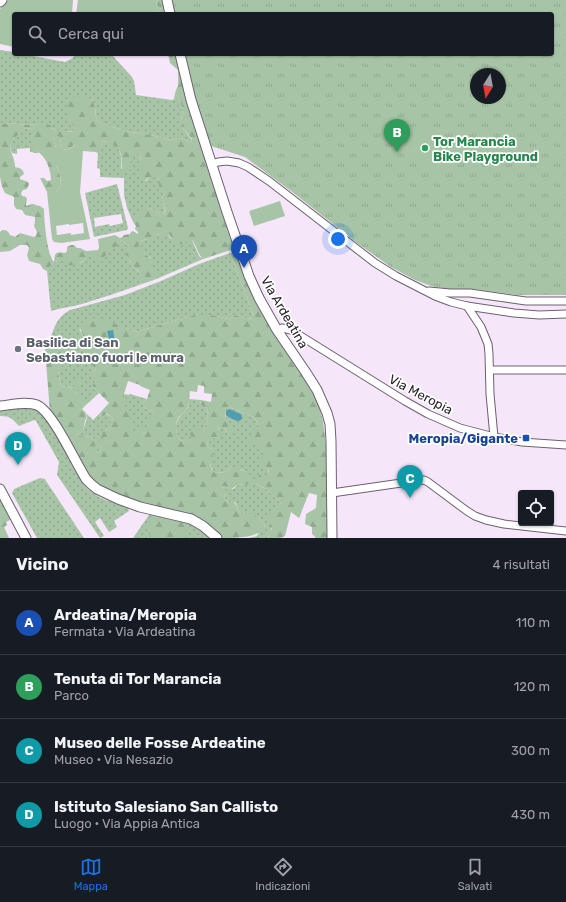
<!DOCTYPE html>
<html lang="it">
<meta charset="utf-8">
<style>
:root{--surface:#171b24;--page:#242831;--text:#f1f3f6;--muted:#9ea1a6;--line:#363941;--accent:#1a73e8}
body{margin:0;font-family:Rubik,sans-serif;background:var(--page);color:var(--text)}
.controls{position:absolute;right:12px;bottom:12px;display:grid;overflow:hidden;border-radius:4px;box-shadow:0 1px 3px #0004}
.controls button{width:36px;height:36px;display:grid;place-items:center;padding:0;border:0;border-bottom:1px solid var(--line);background:var(--surface);color:var(--text);font:20px sans-serif}
.compass{position:absolute;left:470px;top:68px;width:36px;height:36px;border-radius:50%;background:var(--surface);box-shadow:0 1px 3px #0004;rotate:191deg}
.you{position:absolute;left:338px;top:239px;width:14px;height:14px;margin:-10px;border:3px solid #fff;border-radius:50%;background:#1a73e8;box-shadow:0 0 0 6px #1a73e833}
.badge{display:grid;place-items:center;width:26px;height:26px;border-radius:50%;background:var(--accent);color:#fff;font-size:13px;font-weight:700}
.pin{position:absolute;translate:-50% -33px;filter:drop-shadow(0 1px 2px #0008)}
.pin::after{content:'';position:absolute;top:21px;width:14px;height:12px;background:inherit;clip-path:polygon(0 0,100% 0,50% 100%)}
.list{margin:0;padding:0;list-style:none}
h2{display:flex;justify-content:space-between;align-items:center;height:52px;margin:0;padding:0 16px;font-size:17px}
h2 small{font-size:13px;font-weight:400;color:var(--muted)}
.list li{display:grid;grid-template-columns:26px 1fr auto;gap:12px;align-items:center;box-sizing:border-box;height:64px;padding:0 16px;border-top:1px solid var(--line)}
.list b{display:block;font-size:15px;white-space:nowrap}
.list p{margin:0;font-size:13px;white-space:nowrap;color:var(--muted)}
.list em{font-size:13px;font-style:normal;color:var(--muted)}
.icon{flex:none;width:22px;height:22px;fill:none;stroke:currentColor;stroke-width:2;stroke-linecap:round;stroke-linejoin:round}
.map{position:relative;flex:none;width:566px;height:538px;overflow:hidden}
.search{position:absolute;background:var(--surface);box-shadow:0 1px 3px #0004;left:12px;right:12px;top:12px;height:44px;display:flex;align-items:center;gap:10px;box-sizing:border-box;padding:0 14px;border-radius:4px;color:var(--muted);font-size:15px}
.sheet{height:308px;background:var(--surface)}
nav{display:flex;justify-content:space-around;align-items:center;box-sizing:border-box;height:56px;border-top:1px solid var(--line);background:var(--surface);font-size:11px;color:var(--muted)}
nav a{display:grid;justify-items:center;gap:2px}
nav .on{color:var(--accent)}
.map>svg:first-child{display:block}
.grass{fill:url(#grass-dots);fill-rule:evenodd}
.forest{fill:url(#forest-firs);fill-rule:evenodd}
.park{fill:url(#park-tufts);fill-rule:evenodd}
.garden{fill:#a7c5a6;fill-rule:evenodd}
.water{fill:#519db2}
.lines{fill:none;stroke-linecap:round;stroke-linejoin:round}
.minor-casing{stroke:#6c6070;stroke-width:9}
.major-casing{stroke:#6c6070;stroke-width:11}
.minor{stroke:#fff;stroke-width:7}
.major{stroke:#fff;stroke-width:9}
.leisure-dot{fill:#2e9e5b;stroke:#fff;stroke-width:1.5}
.worship-dot{fill:#6b7280;stroke:#fff;stroke-width:1.5}
.transit-dot{fill:#1a4fb4;stroke:#fff;stroke-width:1.5}
.labels{text-anchor:middle;stroke-width:3.5;stroke-linejoin:round;paint-order:stroke}
.leisure-label{font-size:13px;font-weight:bold;fill:#27864d;stroke:#fff;text-anchor:start}
.street-label{font-size:13px;fill:#2a252b;stroke:#fff}
.worship-label{font-size:13px;font-weight:bold;fill:#5b616d;stroke:#fff;text-anchor:start}
.transit-label{font-size:13px;font-weight:bold;fill:#164399;stroke:#fff;text-anchor:end}
</style>
<div class="map">
<svg width="566" height="538" viewBox="0 0 566 538">
<defs>
<pattern id="grass-dots" width="8" height="8" patternUnits="userSpaceOnUse"><rect width="8" height="8" fill="#a7c5a6"/><path d="M2 2h.1M6 6h.1" fill="none" stroke="#90a98f" stroke-width="1.8" stroke-linecap="round"/></pattern>
<pattern id="forest-firs" width="22" height="20" patternUnits="userSpaceOnUse"><rect width="22" height="20" fill="#a7c5a6"/><path d="M5 1l3.5 6h-7zM16 11l3.5 6h-7z" fill="#90a98f"/></pattern>
<pattern id="park-tufts" width="24" height="20" patternUnits="userSpaceOnUse"><rect width="24" height="20" fill="#a7c5a6"/><path d="M3 7l-1-3M5 7V3M7 7l1-3M15 17l-1-3M17 17v-4M19 17l1-3" fill="none" stroke="#90a98f"/></pattern>
</defs>
<rect width="100%" height="100%" fill="#f5e7f9"/>
<g class="grass">
<path d="M0,50L14,52V54H22L65,62L73,58L75,54H111L132,77L134,81L136,95L172,100L174,99L175,93L180,102L183,109L181,120L182,127L192,140L191,142L181,138L170,140L151,135L125,131L103,124L98,121L96,118L95,107L92,99L69,118L75,130L74,131C63,134 49,127 39,124L36,125L0,123Z"/>
<path d="M26,128L35,130C34,133 33,134 32,137C30,142 36,149 39,153H33V152H30V148L17,149V154L12,153C7,142 18,134 26,128Z"/>
<path d="M103,141C107,142 113,143 116,146C122,151 122,162 121,169L130,163L129,160L133,152L139,154L141,157L140,160L141,177L146,181L150,177H157L159,180V189L164,193C163,195 162,199 162,200C163,207 168,209 162,217L159,213L149,208L139,216L133,222L127,208L124,195V178L100,177V169L97,168L98,153L100,151Z"/>
<path d="M117,184L128,228L127,230L94,237L85,193ZM121,214L123,223L110,226L109,224L95,227L94,218Z"/>
<path d="M168,233L170,238L181,244L189,240H192L199,256L203,259L154,280L155,277L151,268V258C147,255 142,253 140,250C133,241 145,239 151,239L156,234L160,235Z"/>
<path d="M119,241L125,243L129,246L130,262L133,267L140,273V283L142,284C122,291 102,298 82,304C71,307 61,308 51,311L47,271L54,262H56L59,258H64L80,263L85,261L86,257C91,256 95,257 100,259L107,248H111Z"/>
<path d="M230,253L255,319L244,318L236,315L228,319L212,315H194L136,332L119,326L79,329C86,337 83,346 81,355L93,357L96,369L93,372L96,381L92,386L99,393L86,405L75,393L81,384L78,381L74,388L61,386L58,371L61,359L65,356L67,344L60,342L51,336C56,323 58,317 70,310L125,295L161,281L199,264Z"/>
<polygon points="124,394 129,395 130,394 147,399 143,403 143,407 154,412 155,420 150,420 147,424 148,426 146,432 144,434 143,432 133,431 121,403 125,399"/>
<path d="M189,399L201,400L200,405L207,408L208,417L203,432L186,442L179,439C176,432 174,425 179,418C182,413 187,412 189,405C189,403 189,401 189,399Z"/>
<path d="M29,407L40,410L54,429L84,485C95,498 112,502 128,508L129,511L114,521L117,527L109,532L100,518L95,522L104,536L100,538L57,475L59,462L36,421L34,420L19,426C12,419 11,416 0,416V409Z"/>
<path d="M229,407L254,417L260,428L269,475L256,484L266,489L281,503C278,507 273,517 272,522C270,529 273,531 267,538H249L257,536L259,532H262L266,527L260,519L248,514L244,513L241,515L235,502L229,503L224,498L226,494L222,489L223,486L233,489L238,485H243L246,471L232,467L225,472L216,473C206,466 213,460 212,450L208,447L207,443L210,441V438L218,437L219,426L224,427L227,432L235,433C229,424 223,420 226,408Z"/>
<path d="M87,414L93,420L99,414L101,416C107,414 109,414 113,419L111,421V427L105,431L107,440L101,445L99,453L91,450V447L99,443C96,441 93,438 90,437C85,435 83,438 77,434L83,431C84,425 88,419 87,414Z"/>
<polygon points="40,478 45,479 46,481 84,538 37,538 12,493 14,489"/>
<path d="M149,515C163,517 179,518 192,525C199,528 204,533 210,538H133Z"/>
</g>
<g class="forest">
<polygon points="156,0 164,0 167,14 159,14"/>
<path d="M168,54H177C194,120 212,185 234,249L203,259C197,253 197,246 192,240C188,240 186,243 182,244C175,245 171,239 169,234L160,235L156,234L153,239C150,239 146,239 143,240C141,240 140,242 139,244C136,251 149,255 152,260L151,268L156,275L154,280L142,284L140,283V273C134,266 130,268 130,257L127,256L126,254L129,248V246L125,243L119,241L117,246L107,249V254L102,259H100L93,257H86L85,261C77,263 67,271 64,258L62,259L59,258L56,262H54L47,271L43,269L40,264L29,261L27,255L29,248L27,245H20L10,251L0,252V232L2,230C7,230 8,231 10,235L15,237L20,233L34,237L36,236L37,232L34,226L35,221V217L25,215L22,210L16,209L14,205V197L5,193L2,187L0,177V123L36,125C41,123 46,123 51,126V128L53,129L69,132L74,131L75,130L69,118L67,113L70,99C76,96 85,96 92,99L95,107L96,118L98,121L103,124L125,131L151,135L170,140L181,138L191,142L192,139L182,127L181,120L183,109L180,102L175,93L178,85V70L170,63ZM26,128L35,130C34,133 31,136 31,139C31,147 40,152 44,158C48,163 51,173 51,180L47,181L44,178H40L47,192H56L61,185L60,175L56,166V148L53,137L60,138L62,149L68,150L81,140V144L83,148L98,153L100,152L103,141C116,144 122,149 122,163C122,167 121,169 122,173H124L127,170H130L132,169C132,165 130,163 129,160L132,158L133,153L139,154L141,157L140,160V171L139,175L141,177L142,180L144,181L150,177L152,178L157,177L159,180V190L164,193C163,195 162,199 162,200C163,207 169,210 162,216L159,213L149,208C143,210 137,217 133,222L136,226L135,229L138,232V234L133,231L131,232L130,234L124,235L122,237L120,238L115,235L98,239L99,247L98,250L86,251L80,248H77L74,245H71L67,247V251L65,253C55,252 55,252 54,262C47,255 44,220 44,209L40,206L35,205L34,204H31L27,206L26,205C26,201 28,201 26,197L22,196L21,193L23,190L27,189L29,184L28,182L20,179V177L24,174C23,169 20,168 15,167C15,161 13,157 11,152C8,141 19,134 26,128Z"/>
<path d="M230,253H235L245,278L256,303L308,385L316,399L320,410L323,421L326,445L328,538H316L312,534V527L305,524L306,514L316,508L317,495L309,493L299,518L291,512L285,536L281,538H267L269,536L268,532L272,529L269,526L272,522L267,518L268,516L272,513L275,514L273,508L278,506L281,503L266,489L256,484L259,475H269L268,468L259,464L264,451L249,442L254,429L260,428L254,417L229,407L226,409C223,420 227,417 230,426L236,428L235,434L227,432L224,427H219L218,429L222,432V435L218,437L211,438L210,441L207,443L208,447L212,450L213,460L210,465L212,470L216,473L225,472L232,467L238,466L241,470C248,471 254,476 253,484L238,485L231,489L227,487L223,486L222,488L226,490V494L224,498L229,503L232,500C236,504 239,510 241,515L244,513H250L253,516L254,515L260,519L266,527L265,532H259C252,538 232,538 220,538L207,526L141,505L95,486L50,412L45,350L51,336L56,335L60,337V342L67,344L72,348L71,353L67,352L65,356L61,359L62,366L58,372L61,386L73,388L75,384L78,381L81,384L80,389L75,393L80,397L86,405L82,409C87,414 88,414 85,421C84,424 84,428 83,431L77,434C83,438 86,435 90,437C94,439 96,441 99,443L96,446H93L91,447L92,450L99,453L101,444L107,440L106,437H102L100,433L102,430L105,431L111,427V425L109,423L113,419L109,415L107,414C103,416 102,417 99,414L109,403L92,386L96,381C90,377 91,374 96,369L95,367L91,365L93,357L81,355L78,350L79,345L84,342C84,333 80,332 79,324L98,317L136,332L194,315H212L228,319L236,315L244,318L255,319ZM128,381L140,385V386L150,390L147,399L143,403V407L154,412L152,418L155,420H148L146,422L148,426L145,429L146,432L144,434L143,432L144,430L142,427H139L137,431H133C129,418 133,413 122,403L125,399L124,394ZM198,385L204,386V393L212,394L211,402L201,400L200,405L207,408L208,417L203,432L197,429H193L189,432L192,438L186,442L179,439C176,432 174,424 179,417C182,413 186,412 188,407C190,403 189,396 190,391L197,392Z"/>
<polygon points="0,494 14,518 6,522 7,525 4,527 9,538 0,538"/>
<polygon points="149,515 185,522 187,529 184,538 151,538 148,531 150,521"/>
</g>
<path class="park" d="M172,0H566V295H517L473,289H449L431,286L415,280L391,267L357,243L291,191L245,157L211,146L198,109L185,54H552V14H175ZM476,74H500V98H476Z"/>
<g class="garden">
<polygon points="8,0 73,0 72,14 14,14 14,47 0,44 0,9 6,3"/>
<polygon points="78,0 156,0 159,14 76,14"/>
<path d="M431,124L440,142L450,148L452,164C448,167 441,173 436,169C434,168 433,165 431,163L423,164L413,152L402,150L401,147L420,135L424,126Z"/>
<path d="M54,136H59L60,138L62,149L68,150L74,146L79,139L81,140C81,149 88,149 95,152L83,151L80,192L90,239L61,243L54,242L52,239L47,192H56L61,185L60,175L56,166V148L53,137ZM83,223L84,233L71,235V233L57,235L56,226L69,224V225Z"/>
<polygon points="280,201 285,216 254,226 249,211"/>
</g>
<g class="water">
<polygon points="113,330 115,342 110,343 107,331"/>
<path d="M229,409L241,414L242,417L241,420L238,421C234,420 229,418 226,415V411Z"/>
</g>
<g class="lines">
<g class="minor-casing">
<g id="minor">
<polyline points="212,164 218,162 227,161 239,163 248,167 269,181 375,263 396,276 435,296 451,302 467,306 514,313 539,315 566,314"/>
<polyline points="429,291 450,293 470,293 526,301 566,301"/>
<polyline points="467,306 481,327 488,344 489,354 490,394 494,437"/>
<polyline points="277,330 282,328 291,330 405,401 428,414 460,428 494,437 522,442 566,445"/>
<polyline points="490,370 566,370"/>
<polyline points="332,493 415,481 424,480 428,482 467,511 475,516 486,520 504,524 566,531"/>
</g>
</g>
<g class="major-casing">
<g id="major">
<polyline points="167,0 170,14"/>
<polyline points="0,2 2,0"/>
<polyline points="180,54 191,100 227,212 249,276 259,298 277,330 305,371 317,390 327,413 330,424 331,441 332,538"/>
<path d="M0,406C11,405 26,401 37,405C53,412 75,462 86,479L91,484L97,489L118,499L140,507L191,519L203,526L217,538"/>
<polyline points="0,489 26,538"/>
</g>
</g>
<use href="#minor" class="minor"/>
<use href="#major" class="major"/>
</g>
<circle class="leisure-dot" cx="425" cy="148" r="4"/>
<circle class="worship-dot" cx="18" cy="349" r="4"/>
<rect class="transit-dot" x="522" y="434" width="8" height="8" rx="2"/>
<g class="labels">
<g class="leisure-label">
<text x="433" y="146">Tor Marancia<tspan x="433" dy="15">Bike Playground</tspan></text>
</g>
<g class="street-label">
<text transform="translate(285 312) rotate(60)" y="5">Via Ardeatina</text>
<text transform="translate(421 394) rotate(28)" y="5">Via Meropia</text>
</g>
<g class="worship-label">
<text x="26" y="347">Basilica di San<tspan x="26" dy="15">Sebastiano fuori le mura</tspan></text>
</g>
<g class="transit-label">
<text x="518" y="443">Meropia/Gigante</text>
</g>
</g>
</svg>
<div class="controls">
<button><svg class="icon" aria-label="locate" viewBox="0 0 24 24"><circle cx="12" cy="12" r="6"/><path d="M12 2v4M12 18v4M2 12h4M18 12h4"/></svg></button>
</div>
<svg class="compass" viewBox="-18 -18 36 36"><path d="M0-13l5 13h-10z" fill="#e53935"/><path d="M0 13l5-13h-10z" fill="#9ea1a6"/></svg>
<div class="you"></div>
<div class="pin badge" style="left:244px;top:268px;background:#1a4fb4">A</div>
<div class="pin badge" style="left:397px;top:152px;background:#2e9e5b">B</div>
<div class="pin badge" style="left:410px;top:498px;background:#0f9aa8">C</div>
<div class="pin badge" style="left:18px;top:465px;background:#0f9aa8">D</div>
<div class="search"><svg class="icon" aria-label="search" viewBox="0 0 24 24"><circle cx="10" cy="10" r="6"/><path d="M15 15l6 6"/></svg>Cerca qui</div>
</div>
<section class="sheet">
<h2>Vicino<small>4 risultati</small></h2>
<ul class="list">
<li><span class="badge" style="background:#1a4fb4">A</span><div><b>Ardeatina/Meropia</b><p>Fermata · Via Ardeatina</p></div><em>110 m</em></li>
<li><span class="badge" style="background:#2e9e5b">B</span><div><b>Tenuta di Tor Marancia</b><p>Parco</p></div><em>120 m</em></li>
<li><span class="badge" style="background:#0f9aa8">C</span><div><b>Museo delle Fosse Ardeatine</b><p>Museo · Via Nesazio</p></div><em>300 m</em></li>
<li><span class="badge" style="background:#0f9aa8">D</span><div><b>Istituto Salesiano San Callisto</b><p>Luogo · Via Appia Antica</p></div><em>430 m</em></li>
</ul>
</section>
<nav>
<a class="on"><svg class="icon" aria-label="map" viewBox="0 0 24 24"><path d="M3 6l6-2 6 2 6-2v14l-6 2-6-2-6 2zM9 4v14M15 6v14"/></svg>Mappa</a>
<a><svg class="icon" aria-label="directions" viewBox="0 0 24 24"><path d="M12 3l9 9-9 9-9-9zM9 14v-3h6M13 9l2 2-2 2"/></svg>Indicazioni</a>
<a><svg class="icon" aria-label="saved" viewBox="0 0 24 24"><path d="M7 4h10v16l-5-4-5 4z"/></svg>Salvati</a>
</nav>
